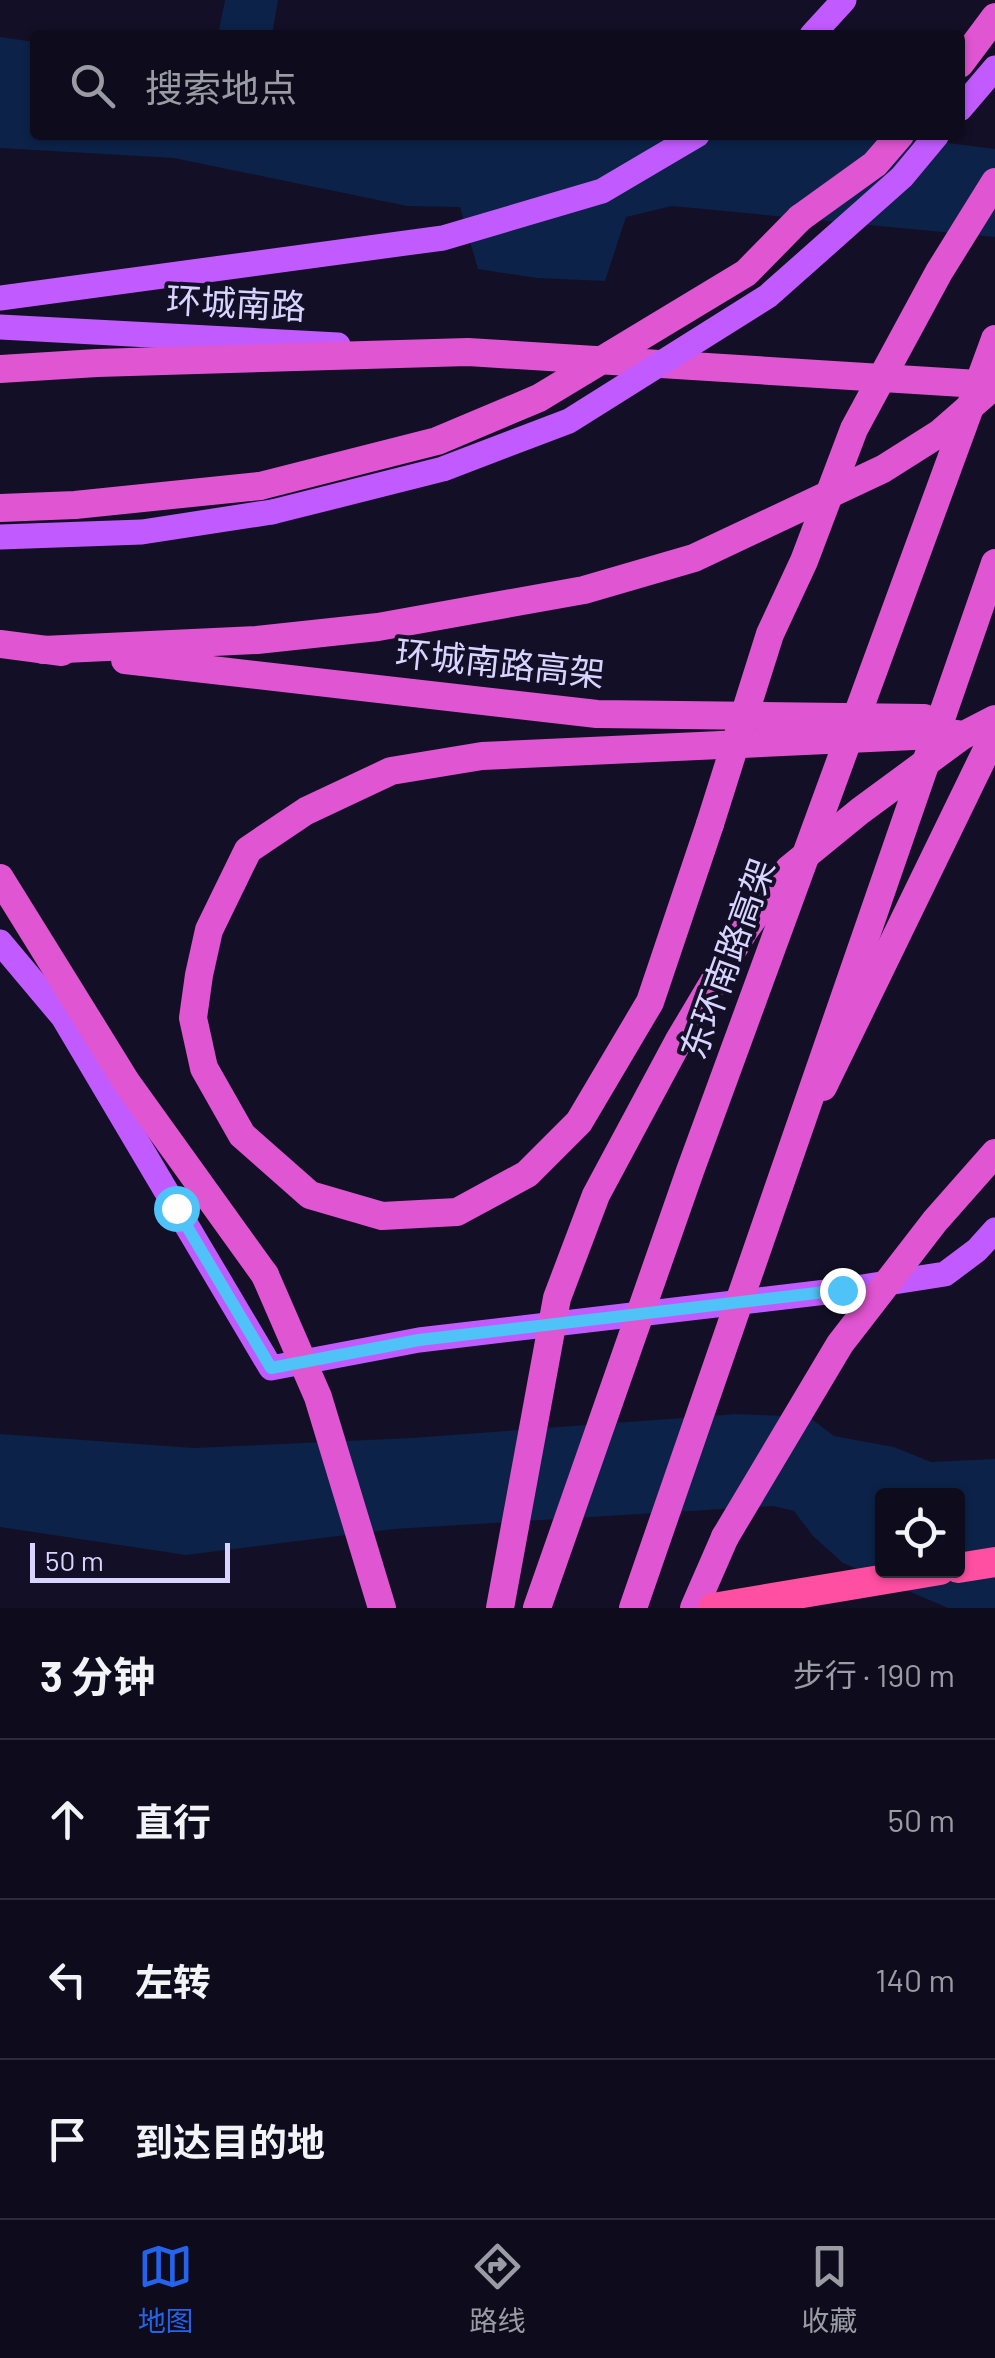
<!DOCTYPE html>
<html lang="zh">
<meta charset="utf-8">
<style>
:root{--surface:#0e0b1c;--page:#171425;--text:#f1f3f6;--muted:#9b9ba3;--line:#2e2b3b;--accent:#2563eb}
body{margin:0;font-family:Barlow,"Noto Sans SC",sans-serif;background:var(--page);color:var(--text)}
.controls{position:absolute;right:30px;bottom:30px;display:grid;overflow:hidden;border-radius:10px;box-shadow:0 2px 8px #0004}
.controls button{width:90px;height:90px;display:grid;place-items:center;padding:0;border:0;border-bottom:2px solid var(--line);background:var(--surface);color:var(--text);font:50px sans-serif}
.scale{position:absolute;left:30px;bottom:25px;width:200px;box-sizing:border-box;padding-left:10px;border:5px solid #d9d4ff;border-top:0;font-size:28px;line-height:35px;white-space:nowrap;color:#d9d4ff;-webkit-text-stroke:8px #130f26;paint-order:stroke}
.stop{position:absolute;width:30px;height:30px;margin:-22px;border:8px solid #4fc3f7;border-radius:50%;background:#fff}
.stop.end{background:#4fc3f7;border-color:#fff;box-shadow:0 2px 10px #0008}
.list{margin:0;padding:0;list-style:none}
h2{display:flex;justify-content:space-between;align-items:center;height:130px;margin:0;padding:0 40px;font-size:42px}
h2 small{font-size:32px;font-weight:400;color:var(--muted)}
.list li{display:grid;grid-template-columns:65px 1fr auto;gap:30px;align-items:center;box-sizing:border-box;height:160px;padding:0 40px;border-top:2px solid var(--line)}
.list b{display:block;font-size:38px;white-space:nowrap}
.list em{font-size:32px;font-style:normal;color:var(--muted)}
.icon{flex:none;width:55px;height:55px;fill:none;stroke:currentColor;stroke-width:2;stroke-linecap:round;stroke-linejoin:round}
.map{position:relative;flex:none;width:995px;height:1608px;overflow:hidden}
.search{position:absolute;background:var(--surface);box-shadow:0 2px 8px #0004;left:30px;right:30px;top:30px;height:110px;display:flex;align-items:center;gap:25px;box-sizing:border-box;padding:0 35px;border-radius:10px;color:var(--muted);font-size:38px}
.sheet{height:610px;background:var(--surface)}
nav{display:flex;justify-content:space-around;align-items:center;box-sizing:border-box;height:140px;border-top:2px solid var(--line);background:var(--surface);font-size:28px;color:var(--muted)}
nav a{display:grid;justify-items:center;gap:5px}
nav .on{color:var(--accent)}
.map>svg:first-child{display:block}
.water{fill:#0c2248;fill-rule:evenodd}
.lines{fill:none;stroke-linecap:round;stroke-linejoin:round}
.primary{stroke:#c25bff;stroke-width:25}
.trunk{stroke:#e055d1;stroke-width:28}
.motorway{stroke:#ff4fa3;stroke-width:30}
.primary-bridge{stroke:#c25bff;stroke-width:25}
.trunk-bridge{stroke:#e055d1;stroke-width:28}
.route{stroke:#4fc3f7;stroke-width:12}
.labels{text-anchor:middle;stroke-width:8;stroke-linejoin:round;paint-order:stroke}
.street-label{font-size:35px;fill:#d9d4ff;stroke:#130f26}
</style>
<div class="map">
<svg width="995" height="1608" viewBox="0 0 995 1608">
<rect width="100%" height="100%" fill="#130f26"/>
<g class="water">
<polygon points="225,0 278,0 272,35 218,35"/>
<polygon points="0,37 35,42 35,135 886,135 995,149 995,237 672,206 626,217 605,281 537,278 478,269 460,207 407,206 174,158 0,148"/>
<path d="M737,1414L809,1417L834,1436L894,1447L931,1462L995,1459V1608H948L843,1563L813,1536L794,1511L773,1506L394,1529L186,1555L0,1527V1434L194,1448L411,1438ZM882,1496H958V1570H882Z"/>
</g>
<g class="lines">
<g class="primary">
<polyline points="812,35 844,0"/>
<polyline points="960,109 995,68"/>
<polyline points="0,298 443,238 602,191 697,135"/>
<polyline points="0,327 338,345"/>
<polyline points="0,537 142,532 272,512"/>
<polyline points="0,942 63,1017 271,1368 419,1340 843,1290 945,1274 977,1250 995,1230"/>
</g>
<g class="trunk">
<polyline points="960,64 995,17"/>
<polyline points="800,218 875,164 900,135"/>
<polyline points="0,369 97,363 468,352 995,385"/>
<polyline points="0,508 75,505 260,486"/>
<polyline points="0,644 62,652"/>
<polyline points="43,650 257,640 378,627 584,590 694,558 883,469 940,433 995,385"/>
<polyline points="125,660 597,714 924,718"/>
<polyline points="710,824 650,1002 579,1122 527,1174 457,1212 382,1216 310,1195 242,1135 204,1068 193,1018 199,975 209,930 248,850 306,811 391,771 482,756 957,734"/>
<polyline points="0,878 127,1083 265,1275"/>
<polyline points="823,1087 995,733"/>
<polyline points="694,1608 725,1537"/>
</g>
<g class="motorway">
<polyline points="958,1568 995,1562"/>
<polyline points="713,1608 940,1570"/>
</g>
<polyline class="primary-bridge" points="272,512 443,469 569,421 768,296 902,177 937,135"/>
<g class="trunk-bridge">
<polyline points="260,486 437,441 539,398 746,273 800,218"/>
<polyline points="710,824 770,634 804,561 854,429 939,272 995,182"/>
<polyline points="265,1275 318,1397 382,1608"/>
<polyline points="725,1537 840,1344 935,1221 995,1153"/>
<polyline points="500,1608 557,1298 596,1195 678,1042 744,931 789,869 860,811 962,736 995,719"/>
<polyline points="537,1608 690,1171 995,339"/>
<polyline points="633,1608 995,563"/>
</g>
</g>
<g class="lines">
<polyline class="route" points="176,1208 271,1368 419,1340 842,1290"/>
</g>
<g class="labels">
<g class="street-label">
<text transform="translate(236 304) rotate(3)" y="12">环城南路</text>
<text transform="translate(500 664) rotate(6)" y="12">环城南路高架</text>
<text transform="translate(728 959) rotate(-70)" y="12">东环南路高架</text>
</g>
</g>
</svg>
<div class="controls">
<button><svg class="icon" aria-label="locate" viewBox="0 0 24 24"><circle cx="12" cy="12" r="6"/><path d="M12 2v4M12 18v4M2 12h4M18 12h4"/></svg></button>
</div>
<div class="scale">50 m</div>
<div class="stop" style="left:176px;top:1208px"></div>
<div class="stop end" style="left:842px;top:1290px"></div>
<div class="search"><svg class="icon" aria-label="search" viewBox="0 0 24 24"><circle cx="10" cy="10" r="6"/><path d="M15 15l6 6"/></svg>搜索地点</div>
</div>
<section class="sheet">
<h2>3 分钟<small>步行 · 190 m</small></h2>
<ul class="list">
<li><svg class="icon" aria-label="ahead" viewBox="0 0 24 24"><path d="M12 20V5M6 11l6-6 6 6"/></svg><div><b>直行</b></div><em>50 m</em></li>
<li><svg class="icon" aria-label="left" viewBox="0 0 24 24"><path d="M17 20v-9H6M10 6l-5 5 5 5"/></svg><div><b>左转</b></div><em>140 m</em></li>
<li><svg class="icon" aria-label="arrive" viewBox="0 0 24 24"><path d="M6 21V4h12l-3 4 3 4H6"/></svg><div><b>到达目的地</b></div></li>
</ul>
</section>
<nav>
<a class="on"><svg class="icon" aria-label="map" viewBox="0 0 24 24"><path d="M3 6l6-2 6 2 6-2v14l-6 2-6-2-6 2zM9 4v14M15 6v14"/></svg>地图</a>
<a><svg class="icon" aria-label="directions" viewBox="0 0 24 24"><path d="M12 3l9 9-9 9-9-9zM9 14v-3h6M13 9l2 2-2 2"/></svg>路线</a>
<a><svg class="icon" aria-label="saved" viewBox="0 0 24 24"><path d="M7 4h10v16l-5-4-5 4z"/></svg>收藏</a>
</nav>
